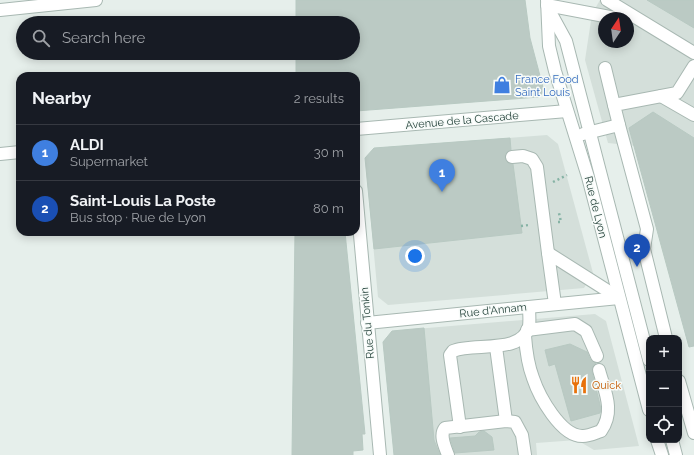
<!DOCTYPE html>
<meta charset="utf-8">
<style>
:root{--surface:#171b24;--page:#20242c;--text:#f1f3f6;--muted:#9ea1a6;--line:#363941;--accent:#b45309}
body{margin:0;font-family:Raleway,sans-serif;background:var(--page);color:var(--text)}
.controls{position:absolute;right:12px;bottom:12px;display:grid;overflow:hidden;border-radius:8px;box-shadow:0 2px 10px #0003}
.controls button{width:36px;height:36px;display:grid;place-items:center;padding:0;border:0;border-bottom:1px solid var(--line);background:var(--surface);color:var(--text);font:20px sans-serif}
.compass{position:absolute;left:598px;top:12px;width:36px;height:36px;border-radius:50%;background:var(--surface);box-shadow:0 2px 10px #0003;rotate:13deg}
.you{position:absolute;left:415px;top:256px;width:14px;height:14px;margin:-10px;border:3px solid #fff;border-radius:50%;background:#1a73e8;box-shadow:0 0 0 6px #1a73e833}
.badge{display:grid;place-items:center;width:26px;height:26px;border-radius:50%;background:var(--accent);color:#fff;font-size:13px;font-weight:700}
.pin{position:absolute;translate:-50% -33px;filter:drop-shadow(0 1px 2px #0008)}
.pin::after{content:'';position:absolute;top:21px;width:14px;height:12px;background:inherit;clip-path:polygon(0 0,100% 0,50% 100%)}
.list{margin:0;padding:0;list-style:none}
h2{display:flex;justify-content:space-between;align-items:center;height:52px;margin:0;padding:0 16px;font-size:17px}
h2 small{font-size:13px;font-weight:400;color:var(--muted)}
.list li{display:grid;grid-template-columns:26px 1fr auto;gap:12px;align-items:center;box-sizing:border-box;height:56px;padding:0 16px;border-top:1px solid var(--line)}
.list b{display:block;font-size:15px;white-space:nowrap}
.list p{margin:0;font-size:13px;white-space:nowrap;color:var(--muted)}
.list em{font-size:13px;font-style:normal;color:var(--muted)}
.icon{flex:none;width:22px;height:22px;fill:none;stroke:currentColor;stroke-width:2;stroke-linecap:round;stroke-linejoin:round}
.map{position:relative;flex:none;width:694px;height:455px;overflow:hidden}
.search{position:absolute;background:var(--surface);box-shadow:0 2px 10px #0003;left:16px;top:16px;width:344px;height:44px;display:flex;align-items:center;gap:10px;box-sizing:border-box;padding:0 14px;border-radius:22px;color:var(--muted);font-size:15px}
.panel{position:absolute;background:var(--surface);box-shadow:0 2px 10px #0003;left:16px;top:72px;width:344px;height:164px;border-radius:12px}
.map>svg:first-child{display:block}
.built{fill:#d4dfda;fill-rule:evenodd}
.building{fill:#bbcac4;stroke:#b8c9c2}
.lines{fill:none;stroke-linecap:round;stroke-linejoin:round}
.minor-casing{stroke:#a8b8b2;stroke-width:14}
.path{stroke:#86b3a5;stroke-width:2.5;stroke-dasharray:2 3;stroke-linecap:butt}
.minor{stroke:#fff;stroke-width:12}
.labels{text-anchor:middle;stroke-width:3;stroke-linejoin:round;paint-order:stroke}
.shop-label{font-size:11px;fill:#366cbe;stroke:#f7fbf9;text-anchor:start}
.street-label{font-size:11px;fill:#24423a;stroke:#f7fbf9}
.food-label{font-size:11px;fill:#c56008;stroke:#f7fbf9;text-anchor:start}
</style>
<div class="map">
<svg width="694" height="455" viewBox="0 0 694 455">
<rect width="100%" height="100%" fill="#e6efeb"/>
<g class="built">
<path d="M600,0H694V138L667,122L636,146L608,143L585,60L592,14ZM604,18H628V42H604Z"/>
<polygon points="547,135 558,144 593,273 584,288 388,305 378,297 365,158 374,148"/>
<polygon points="595,314 606,321 639,446 594,450 577,440 536,443 537,455 394,455 383,342 392,331"/>
</g>
<g class="building">
<polygon points="296,0 525,0 530,38 544,91 539,97 356,111 356,76 296,76 296,56 353,53 353,23 296,23"/>
<polygon points="647,0 694,0 694,28"/>
<polygon points="653,112 694,138 694,346 689,347 629,128"/>
<polygon points="510,138 511,150 505,154 505,158 509,164 513,164 522,233 374,249 365,158 374,148"/>
<polygon points="295,232 345,232 365,434 362,434 363,450 353,451 353,455 292,455"/>
<polygon points="424,328 434,440 440,455 394,455 383,342 392,331"/>
<polygon points="570,344 587,352 590,359 596,363 592,368 592,372 601,409 600,413 571,421 555,364 549,366 545,350"/>
<polygon points="484,431 492,437 494,450 455,453 450,438 475,436 479,432"/>
</g>
<g class="lines">
<g class="minor-casing">
<g id="minor">
<polyline points="547,0 549,46 555,71 588,177 649,410"/>
<polyline points="607,0 694,53"/>
<polyline points="547,5 615,18"/>
<polyline points="548,8 566,41 649,360"/>
<polyline points="0,10 96,0"/>
<polyline points="605,68 614,105"/>
<polyline points="661,96 694,115"/>
<polyline points="619,125 614,105 677,93 694,66"/>
<polyline points="356,129 567,111"/>
<polyline points="583,134 619,125 647,229 644,249 666,338"/>
<polyline points="0,154 20,152"/>
<polyline points="512,157 523,156 532,159 537,167 548,253"/>
<polyline points="356,191 380,455"/>
<polyline points="555,304 548,253 619,298"/>
<polyline points="367,323 619,298"/>
<polyline points="527,330 575,324 586,331 597,356"/>
<path d="M525,336C526,350 528,365 533,378C539,396 561,437 583,436C589,436 595,433 601,431C615,411 605,392 599,370"/>
<polyline points="496,347 506,421"/>
<polyline points="679,381 694,433"/>
<path d="M460,427L450,355L453,351C472,342 523,355 529,326C530,320 529,313 529,307"/>
<polyline points="657,440 662,455"/>
<polyline points="672,440 676,455"/>
<path d="M448,455C445,447 439,435 445,428L506,421L515,422L522,435L525,455"/>
</g>
</g>
<g class="path">
<polyline points="553,182 567,175"/>
<polyline points="558,222 561,222 559,213"/>
<polyline points="521,226 529,225"/>
</g>
<use href="#minor" class="minor"/>
</g>
<defs>
<g id="shop-bare" transform="scale(1.38)"><path d="M-5-2.5h2.3a2.7 3.5 0 0 1 5.4 0H5L5.5 6h-11ZM-1.5-2.5h3a1.5 2.3 0 0 0-3 0Z" fill="#3f7fe0" stroke="#f7fbf9" stroke-width="2.5" paint-order="stroke"/></g>
<g id="restaurant-bare" transform="scale(1.38)"><path d="M-5-6h1v4h1v-4h1v4h1v-4h1v5L-1.5 .5V6h-2V.5L-5-1ZM5-6V6H3V1.5H1.5Q1.5-4 5-6Z" fill="#e8710a" stroke="#f7fbf9" stroke-width="2.5" paint-order="stroke"/></g>
</defs>
<g fill-rule="evenodd">
<use href="#shop-bare" x="502" y="85"/>
<use href="#restaurant-bare" x="579" y="385"/>
</g>
<g class="labels">
<g class="shop-label">
<text x="515" y="83">France Food<tspan x="515" dy="13">Saint Louis</tspan></text>
</g>
<g class="street-label">
<text transform="translate(462 120) rotate(-5)" y="4">Avenue de la Cascade</text>
<text transform="translate(596 207) rotate(76)" y="4">Rue de Lyon</text>
<text transform="translate(493 310) rotate(-6)" y="4">Rue d'Annam</text>
<text transform="translate(367 323) rotate(-95)" y="4">Rue du Tonkin</text>
</g>
<g class="food-label">
<text x="592" y="389">Quick</text>
</g>
</g>
</svg>
<div class="controls">
<button>+</button>
<button>−</button>
<button><svg class="icon" aria-label="locate" viewBox="0 0 24 24"><circle cx="12" cy="12" r="6"/><path d="M12 2v4M12 18v4M2 12h4M18 12h4"/></svg></button>
</div>
<svg class="compass" viewBox="-18 -18 36 36"><path d="M0-13l5 13h-10z" fill="#e53935"/><path d="M0 13l5-13h-10z" fill="#9ea1a6"/></svg>
<div class="you"></div>
<div class="pin badge" style="left:442px;top:192px;background:#3f7fe0">1</div>
<div class="pin badge" style="left:637px;top:267px;background:#1a4fb4">2</div>
<div class="search"><svg class="icon" aria-label="search" viewBox="0 0 24 24"><circle cx="10" cy="10" r="6"/><path d="M15 15l6 6"/></svg>Search here</div>
<section class="panel">
<h2>Nearby<small>2 results</small></h2>
<ul class="list">
<li><span class="badge" style="background:#3f7fe0">1</span><div><b>ALDI</b><p>Supermarket</p></div><em>30 m</em></li>
<li><span class="badge" style="background:#1a4fb4">2</span><div><b>Saint-Louis La Poste</b><p>Bus stop · Rue de Lyon</p></div><em>80 m</em></li>
</ul>
</section>
</div>
